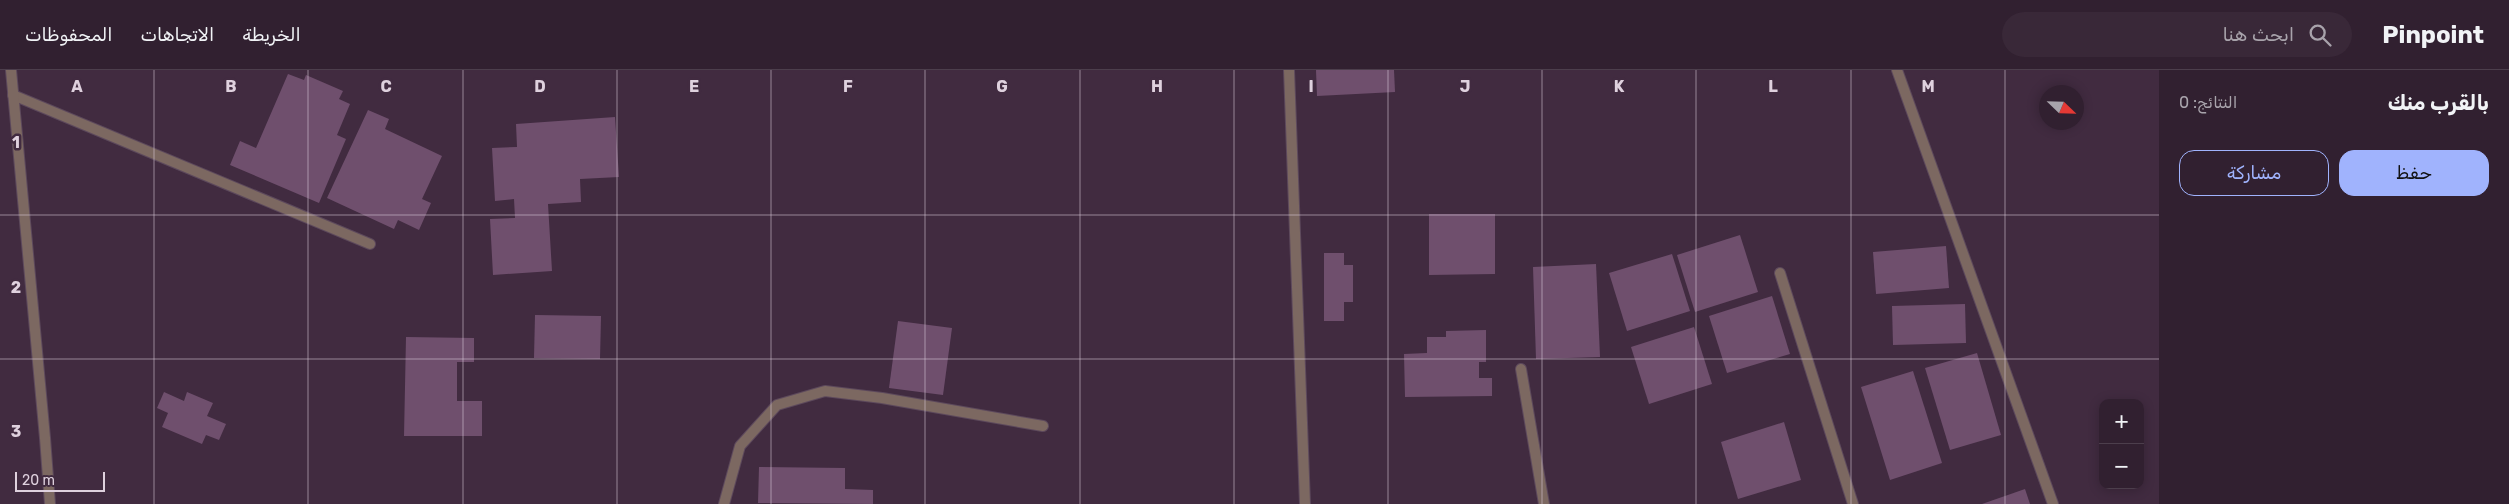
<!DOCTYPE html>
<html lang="ar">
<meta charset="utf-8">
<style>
:root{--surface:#312030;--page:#392838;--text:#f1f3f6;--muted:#a8a3ab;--line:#4c3e4c;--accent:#a0b3fd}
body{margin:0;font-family:Rubik,"Noto Sans Arabic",sans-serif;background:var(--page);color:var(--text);direction:rtl}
.controls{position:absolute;right:15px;bottom:15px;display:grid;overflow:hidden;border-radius:10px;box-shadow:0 2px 12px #0003}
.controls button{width:45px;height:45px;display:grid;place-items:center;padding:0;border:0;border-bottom:1px solid var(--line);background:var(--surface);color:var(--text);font:25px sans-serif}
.compass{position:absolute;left:2039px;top:15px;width:45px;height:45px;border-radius:50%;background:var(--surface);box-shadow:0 2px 12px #0003;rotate:113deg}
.scale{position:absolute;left:15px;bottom:12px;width:90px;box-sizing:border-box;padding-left:5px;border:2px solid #dfd1de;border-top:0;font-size:14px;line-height:18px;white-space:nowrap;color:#dfd1de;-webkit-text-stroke:4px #412b40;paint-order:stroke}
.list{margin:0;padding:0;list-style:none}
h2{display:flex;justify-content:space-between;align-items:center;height:65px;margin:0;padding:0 20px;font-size:21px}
h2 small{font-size:16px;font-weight:400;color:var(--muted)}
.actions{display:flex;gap:10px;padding:15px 20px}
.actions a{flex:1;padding:11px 0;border:1px solid var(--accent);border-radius:15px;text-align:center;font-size:18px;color:var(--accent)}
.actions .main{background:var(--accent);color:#111}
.icon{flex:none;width:28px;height:28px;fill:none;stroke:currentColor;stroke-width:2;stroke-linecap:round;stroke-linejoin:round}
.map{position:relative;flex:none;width:2159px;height:434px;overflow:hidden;direction:ltr}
header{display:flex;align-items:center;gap:30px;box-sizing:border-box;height:70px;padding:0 25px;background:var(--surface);border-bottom:1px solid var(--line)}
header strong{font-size:24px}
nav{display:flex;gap:28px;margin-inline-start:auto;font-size:18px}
.search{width:350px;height:45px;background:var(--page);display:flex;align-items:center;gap:12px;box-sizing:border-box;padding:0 18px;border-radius:28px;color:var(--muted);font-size:19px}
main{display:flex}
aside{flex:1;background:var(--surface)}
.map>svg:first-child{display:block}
.building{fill:#6f4f6d}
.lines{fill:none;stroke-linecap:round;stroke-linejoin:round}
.minor-casing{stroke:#5d495c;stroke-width:12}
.tertiary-casing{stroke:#5d495c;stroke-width:12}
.minor{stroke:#7c6861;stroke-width:10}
.tertiary{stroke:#7c6861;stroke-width:10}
.grid{fill:none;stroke:#dfd1de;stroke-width:1;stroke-opacity:0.55}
.grid-label{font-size:16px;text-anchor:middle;font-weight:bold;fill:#dfd1de;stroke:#412b40;stroke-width:5;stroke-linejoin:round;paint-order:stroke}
</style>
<header>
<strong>Pinpoint</strong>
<div class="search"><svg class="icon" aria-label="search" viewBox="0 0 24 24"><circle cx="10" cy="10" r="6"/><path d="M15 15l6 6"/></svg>ابحث هنا</div>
<nav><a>الخريطة</a><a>الاتجاهات</a><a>المحفوظات</a></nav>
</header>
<main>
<aside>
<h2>بالقرب منك<small>النتائج: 0</small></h2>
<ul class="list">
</ul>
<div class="actions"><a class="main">حفظ</a><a>مشاركة</a></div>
</aside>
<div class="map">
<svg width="2159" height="434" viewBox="0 0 2159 434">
<rect width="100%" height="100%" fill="#412b40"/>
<g class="building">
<polygon points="1316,0 1394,0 1395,22 1317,26"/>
<polygon points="288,4 304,10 306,5 343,21 339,29 350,34 337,65 346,69 319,133 230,95 240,71 256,78"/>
<polygon points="368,40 389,49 385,59 442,86 422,129 431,133 419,160 398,150 394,159 327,128"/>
<polygon points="615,47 619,107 580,109 581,132 548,134 552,201 493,205 490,149 515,148 514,129 495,131 492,78 517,77 516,54"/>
<polygon points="1429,144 1495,144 1495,204 1429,205"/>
<polygon points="1740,165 1758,222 1695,242 1677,185"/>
<polygon points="1946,176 1949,218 1876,224 1873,182"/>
<polygon points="1324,183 1344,183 1344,195 1353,195 1353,232 1344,232 1344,251 1324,251"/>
<polygon points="1672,184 1690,241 1627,261 1609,203"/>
<polygon points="1596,194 1600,287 1536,289 1533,197"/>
<polygon points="1772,226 1790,284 1727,303 1709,246"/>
<polygon points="1965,234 1966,273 1893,275 1892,236"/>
<polygon points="535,245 601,246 600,289 534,288"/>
<polygon points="898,251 952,258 943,325 889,318"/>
<polygon points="1694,257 1712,314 1649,334 1631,277"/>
<polygon points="1486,260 1486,292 1479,292 1479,308 1492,308 1492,326 1405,327 1404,284 1427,283 1427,267 1446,267 1446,261"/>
<polygon points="406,267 474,268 474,292 457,292 457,331 482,331 482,366 404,366"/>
<polygon points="1977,283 2001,365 1950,380 1925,298"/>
<polygon points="1913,301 1942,393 1890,410 1861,317"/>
<polygon points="164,322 184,331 187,322 213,333 207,346 226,354 219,370 206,365 202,374 162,357 168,343 157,338"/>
<polygon points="1784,352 1801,410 1738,429 1721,372"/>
<polygon points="759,397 845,398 845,419 873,420 873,434 758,433"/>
<polygon points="2025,419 2030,434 1982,434"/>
</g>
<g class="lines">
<g class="minor-casing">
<g id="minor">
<polyline points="1289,0 1305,434"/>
<polyline points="1897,0 2053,434"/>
<polyline points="13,25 370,174"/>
<polyline points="1780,203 1853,434"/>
<polyline points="1521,299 1544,434"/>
<polyline points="724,434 740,376 777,335 825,321 882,328 1043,356"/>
</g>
</g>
<g class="tertiary-casing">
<polyline id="tertiary" points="11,0 45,368 50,434"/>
</g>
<use href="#minor" class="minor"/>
<use href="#tertiary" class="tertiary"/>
</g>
<path class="grid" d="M154,0V434M308,0V434M463,0V434M617,0V434M771,0V434M925,0V434M1080,0V434M1234,0V434M1388,0V434M1542,0V434M1696,0V434M1851,0V434M2005,0V434M0,145H2159M0,289H2159"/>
<g class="grid-label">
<text x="77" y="22">A</text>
<text x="231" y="22">B</text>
<text x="386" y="22">C</text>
<text x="540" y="22">D</text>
<text x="694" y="22">E</text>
<text x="848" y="22">F</text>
<text x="1002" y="22">G</text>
<text x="1157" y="22">H</text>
<text x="1311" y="22">I</text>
<text x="1465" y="22">J</text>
<text x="1619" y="22">K</text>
<text x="1773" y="22">L</text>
<text x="1928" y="22">M</text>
<text x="16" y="78">1</text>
<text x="16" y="223">2</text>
<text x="16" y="367">3</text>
</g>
</svg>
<div class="controls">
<button>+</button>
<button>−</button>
</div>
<svg class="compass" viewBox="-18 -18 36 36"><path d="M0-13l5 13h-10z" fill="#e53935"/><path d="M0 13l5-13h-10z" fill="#a8a3ab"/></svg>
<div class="scale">20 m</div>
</div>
</main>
